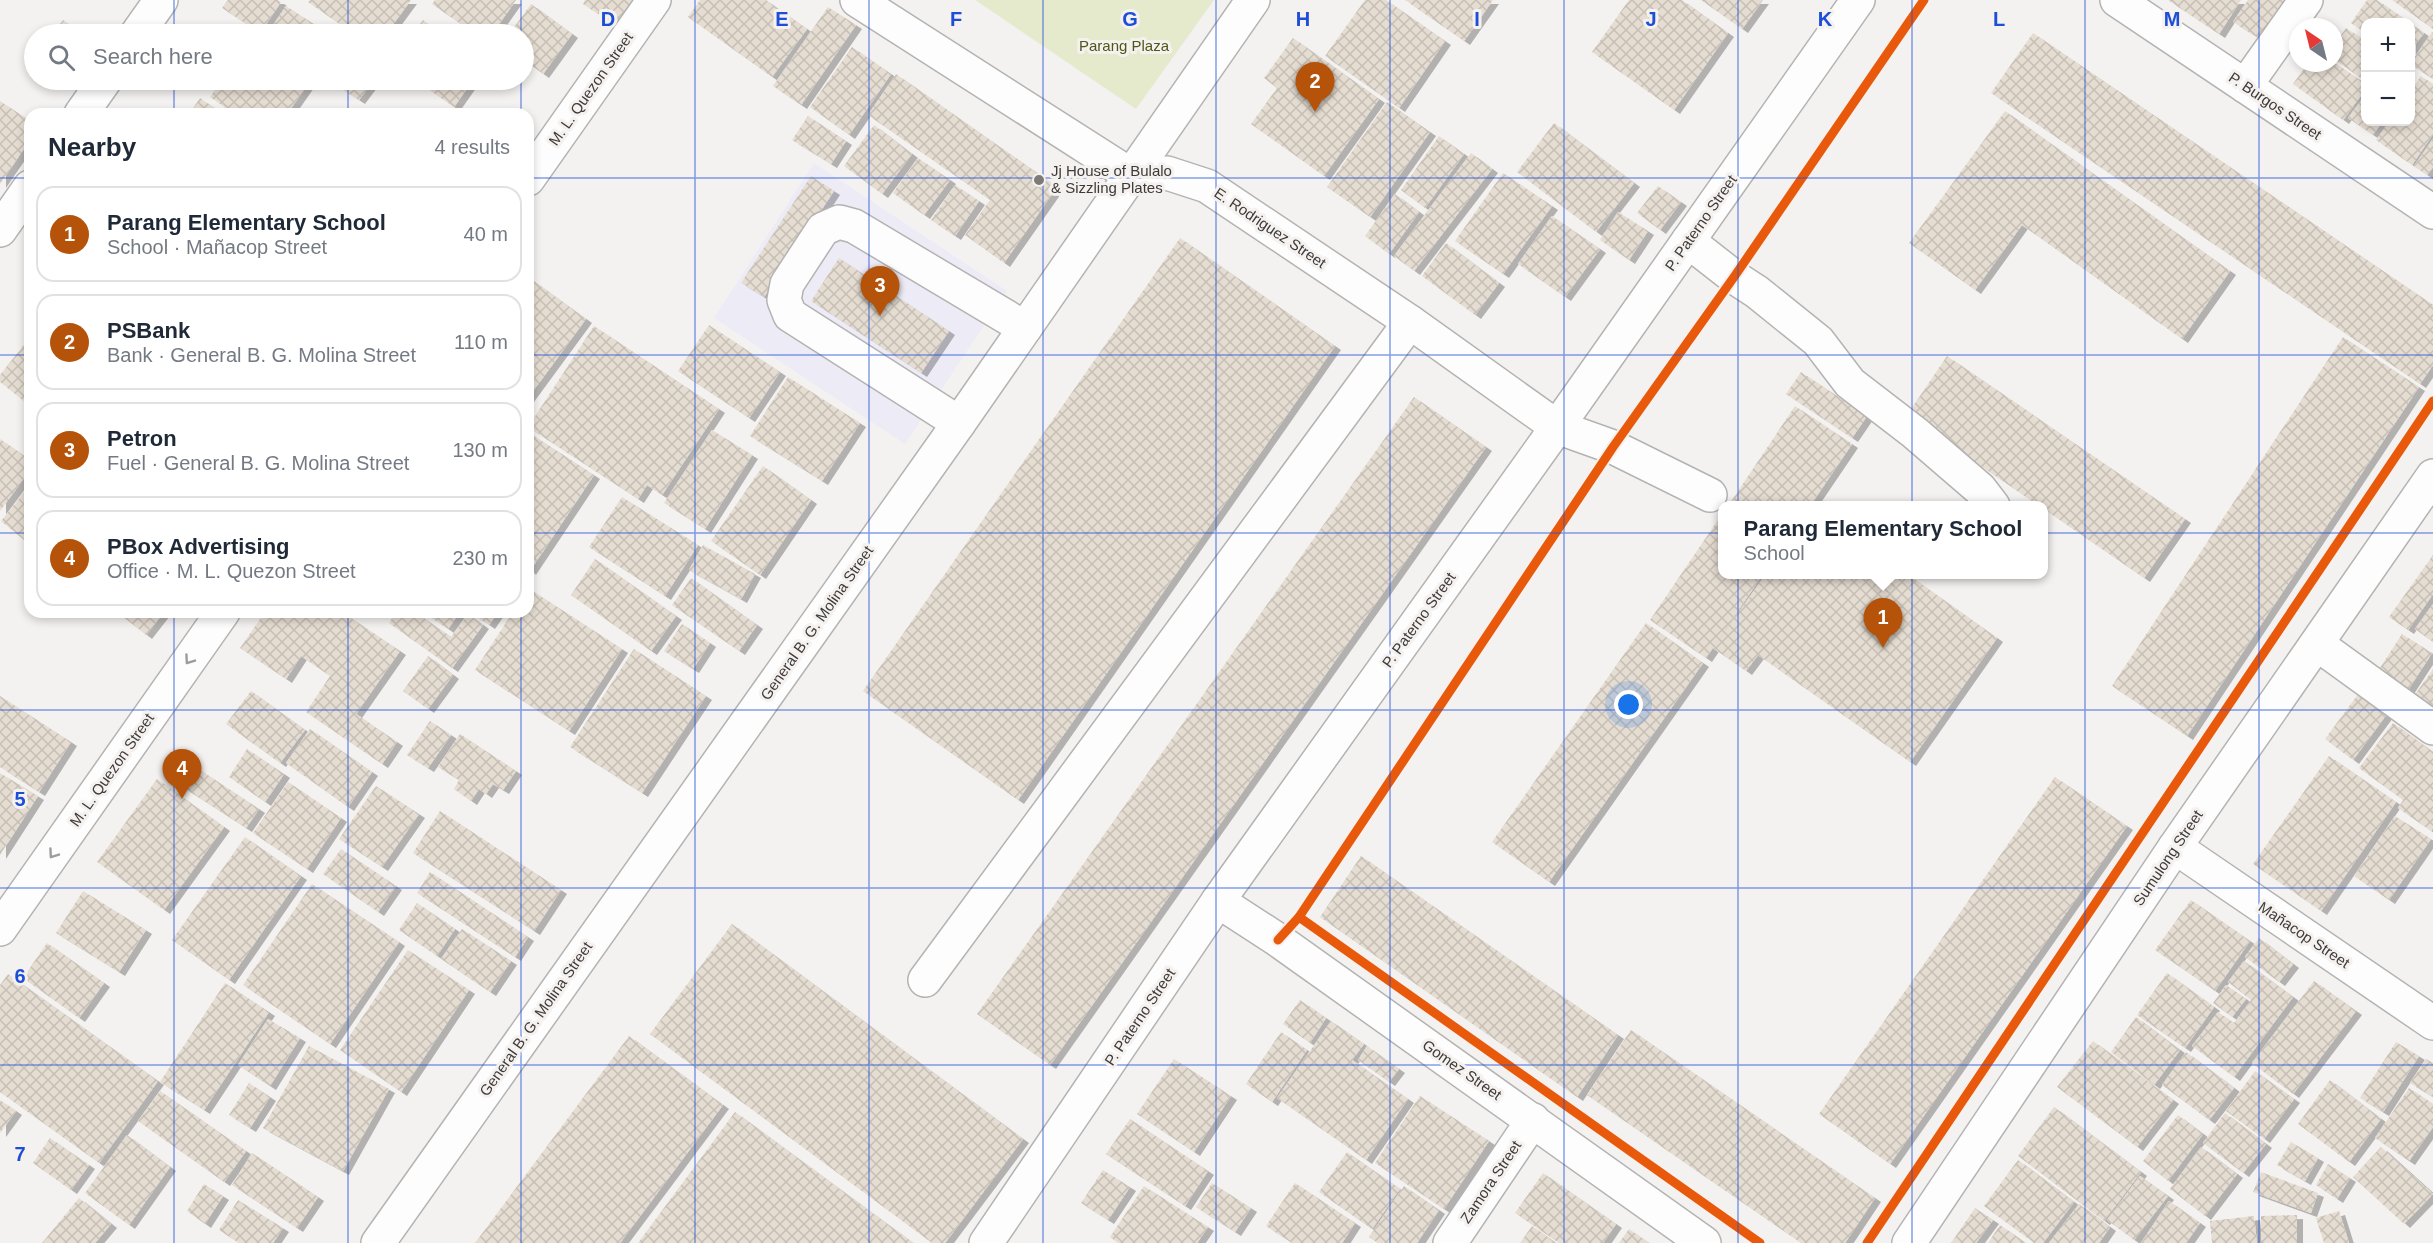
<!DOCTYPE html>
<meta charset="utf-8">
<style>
:root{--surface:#fff;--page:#f2f2f3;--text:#1f2937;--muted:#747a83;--line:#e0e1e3;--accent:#b45309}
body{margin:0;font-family:Helvetica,sans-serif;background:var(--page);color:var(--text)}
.controls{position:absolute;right:18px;top:18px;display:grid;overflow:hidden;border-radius:12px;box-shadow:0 3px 9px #0003}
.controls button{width:54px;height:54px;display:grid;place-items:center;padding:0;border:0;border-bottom:2px solid var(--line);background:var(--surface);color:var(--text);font:30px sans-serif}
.compass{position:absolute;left:2289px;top:18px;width:54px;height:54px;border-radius:50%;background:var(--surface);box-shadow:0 3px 9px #0003;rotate:325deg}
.you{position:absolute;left:1629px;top:705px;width:21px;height:21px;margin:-15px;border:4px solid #fff;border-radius:50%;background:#1a73e8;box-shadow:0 0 0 9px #1a73e833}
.badge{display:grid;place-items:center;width:39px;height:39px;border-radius:50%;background:var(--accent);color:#fff;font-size:20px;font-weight:700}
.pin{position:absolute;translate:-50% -50px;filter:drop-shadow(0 2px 3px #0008)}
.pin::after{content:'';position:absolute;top:32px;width:21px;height:18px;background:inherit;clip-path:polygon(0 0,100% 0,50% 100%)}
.popup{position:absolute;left:1718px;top:501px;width:330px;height:78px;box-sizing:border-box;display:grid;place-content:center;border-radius:12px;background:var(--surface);filter:drop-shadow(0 2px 4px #0005);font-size:20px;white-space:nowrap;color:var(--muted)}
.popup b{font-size:22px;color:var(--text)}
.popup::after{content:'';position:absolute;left:50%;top:100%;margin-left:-12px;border:12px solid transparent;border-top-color:var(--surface)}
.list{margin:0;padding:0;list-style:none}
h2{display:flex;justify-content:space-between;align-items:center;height:78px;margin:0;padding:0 24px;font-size:26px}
h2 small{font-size:20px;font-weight:400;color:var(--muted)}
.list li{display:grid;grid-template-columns:39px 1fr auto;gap:18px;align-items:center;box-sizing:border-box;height:96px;margin:0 12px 12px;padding:0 12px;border:2px solid var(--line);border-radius:18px}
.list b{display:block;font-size:22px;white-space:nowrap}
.list p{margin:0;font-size:20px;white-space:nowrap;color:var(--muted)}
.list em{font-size:20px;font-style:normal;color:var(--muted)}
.icon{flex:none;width:33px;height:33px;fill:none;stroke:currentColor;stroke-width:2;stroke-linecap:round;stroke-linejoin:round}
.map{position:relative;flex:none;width:2433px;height:1243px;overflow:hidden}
.search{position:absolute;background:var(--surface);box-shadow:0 3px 9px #0003;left:24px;top:24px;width:510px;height:66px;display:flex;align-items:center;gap:15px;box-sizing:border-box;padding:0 21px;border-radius:33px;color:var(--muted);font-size:22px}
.panel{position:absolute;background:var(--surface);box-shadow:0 3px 9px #0003;left:24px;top:108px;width:510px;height:510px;border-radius:18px}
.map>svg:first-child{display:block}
.commercial{fill:#edebf6}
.green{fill:#e5eacd}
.building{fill:url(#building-cross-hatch);filter:url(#shadow)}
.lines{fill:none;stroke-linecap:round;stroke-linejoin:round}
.minor-casing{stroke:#b4b3b2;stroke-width:36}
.minor{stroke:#fdfdfd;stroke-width:33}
.cycleway-casing{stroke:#f5f1ef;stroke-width:13}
.cycleway{stroke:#e8590c;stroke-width:9}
.oneway{stroke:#9d9c9c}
.grid{fill:none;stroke:#1d4ed8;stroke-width:1.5;stroke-opacity:0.55}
.poi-dot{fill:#7d7b7a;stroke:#f5f1ef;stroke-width:2}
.labels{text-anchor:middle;stroke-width:6;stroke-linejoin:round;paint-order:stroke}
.park-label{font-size:15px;fill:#4e5717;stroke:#f5f1ef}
.street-label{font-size:15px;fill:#3d3b3a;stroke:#f5f1ef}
.poi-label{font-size:15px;fill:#3d3b3a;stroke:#f5f1ef;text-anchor:start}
.grid-label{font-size:20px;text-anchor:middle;font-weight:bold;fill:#1d4ed8;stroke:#f5f1ef;stroke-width:6;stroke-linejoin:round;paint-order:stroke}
</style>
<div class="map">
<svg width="2433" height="1243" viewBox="0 0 2433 1243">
<defs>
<pattern id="building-cross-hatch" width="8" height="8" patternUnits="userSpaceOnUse" patternTransform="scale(1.5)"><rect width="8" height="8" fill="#e6ddd2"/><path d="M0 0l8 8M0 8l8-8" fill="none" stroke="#c6bfb5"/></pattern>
<filter id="shadow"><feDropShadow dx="6" dy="4" stdDeviation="0" flood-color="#0004"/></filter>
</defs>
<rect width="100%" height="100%" fill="#f4f2f0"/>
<polygon class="commercial" points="814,163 1007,291 905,444 714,318"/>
<polygon class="green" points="975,0 1214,0 1136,109"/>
<g class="building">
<polygon points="228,0 278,0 281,2 260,33 222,8"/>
<polygon points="310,0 411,0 386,34 354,34 308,2"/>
<polygon points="435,0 516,0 492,34 475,34 432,4"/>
<polygon points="585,0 635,0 617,26 583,4"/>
<polygon points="700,0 766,0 807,29 772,77 688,17"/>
<polygon points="1365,0 1386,0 1445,41 1399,108 1325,56"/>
<polygon points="1405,0 1493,0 1464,41"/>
<polygon points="1629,0 1682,0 1728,33 1674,110 1592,52"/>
<polygon points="1701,0 1763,0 1742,29"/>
<polygon points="2168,0 2241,0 2219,34"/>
<polygon points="2248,0 2296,0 2268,44 2233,22"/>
<polygon points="2367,0 2377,0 2409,22 2366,22 2366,33 2351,23"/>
<polygon points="2392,0 2433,0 2433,29"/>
<polygon points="531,4 572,34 543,74 524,60 524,34 509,34"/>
<polygon points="286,6 329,34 267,34"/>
<polygon points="828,7 856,25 801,105 773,86"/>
<polygon points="63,20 85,34 53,34"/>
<polygon points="423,20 443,34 413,34"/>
<polygon points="2410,23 2424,33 2410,51"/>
<polygon points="2346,28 2366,41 2366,82 2334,59 2334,45"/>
<polygon points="2432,32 2433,33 2433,79 2410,64"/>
<polygon points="2033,33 2433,305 2433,365 2420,384 1991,93"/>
<polygon points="1293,38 1379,99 1324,176 1251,124 1277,88 1264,78"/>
<polygon points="852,47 891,74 849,135 810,107"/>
<polygon points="2308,63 2335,63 2366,84 2366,89 2343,120 2293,84"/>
<polygon points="896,74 1057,187 1004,263 965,235 990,200 868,115"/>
<polygon points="2421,76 2433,84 2433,134 2412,165 2376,140 2389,122 2410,122 2410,91"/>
<polygon points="222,80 302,80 308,84 287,114 235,114 210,97"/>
<polygon points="328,80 374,80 359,100"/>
<polygon points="415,80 473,80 454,107"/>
<polygon points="2366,94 2366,122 2382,122 2373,135 2348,118"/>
<polygon points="200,98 223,114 189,114"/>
<polygon points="0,101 30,121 30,140 0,184"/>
<polygon points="1387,102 1430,132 1370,217 1327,187"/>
<polygon points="2005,111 2230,271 2182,339 2022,225 1975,290 1909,243"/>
<polygon points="808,116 846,141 831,164 792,140"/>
<polygon points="1554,123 1634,183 1596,232 1517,172"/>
<polygon points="874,125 912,154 882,194 844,166"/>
<polygon points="1439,136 1464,154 1425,208 1401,190"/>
<polygon points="2433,139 2433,167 2427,175 2414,166"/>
<polygon points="1471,153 1492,169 1414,271 1394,256"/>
<polygon points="918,158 950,180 924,215 893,193"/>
<polygon points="1503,173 1552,206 1503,274 1455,241"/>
<polygon points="811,176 834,191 764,297 741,283"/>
<polygon points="955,185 979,201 955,236 931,220"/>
<polygon points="1658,186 1681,202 1660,230 1637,213"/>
<polygon points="1395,194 1419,212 1389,254 1365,236"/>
<polygon points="1618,212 1648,231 1629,260 1600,240"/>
<polygon points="1552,216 1600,249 1565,297 1518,264"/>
<polygon points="1180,238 1335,346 1018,800 863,691"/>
<polygon points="1446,243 1499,283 1475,315 1422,276"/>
<polygon points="839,258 949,331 921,373 811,301"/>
<polygon points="528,277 586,319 528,398"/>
<polygon points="709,325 780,372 749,418 678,371"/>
<polygon points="594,326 719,409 662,495 647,485 638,499 528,427"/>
<polygon points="30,337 30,406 0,382 0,375"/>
<polygon points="2343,337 2419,387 2187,736 2112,686"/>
<polygon points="1947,356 2185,519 2144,578 2044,509 2044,506 2039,506 1907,415"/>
<polygon points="1801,372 1867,416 1852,438 1786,394"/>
<polygon points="788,377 860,423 822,481 750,436"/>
<polygon points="1414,397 1486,447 1050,1065 977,1014"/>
<polygon points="1795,406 1852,444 1810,506 1728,506"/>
<polygon points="712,430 752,455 705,529 664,503"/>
<polygon points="528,432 594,475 530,571 528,569"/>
<polygon points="0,439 30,460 30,470 0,511"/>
<polygon points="763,466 811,500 760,575 711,541"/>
<polygon points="30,485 30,545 1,521"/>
<polygon points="622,497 698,545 665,596 589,547"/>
<polygon points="1722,514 1722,574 1763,574 1706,658 1650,620"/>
<polygon points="703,545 755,574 741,599 689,570"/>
<polygon points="2433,555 2433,594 2408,630 2389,617"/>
<polygon points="595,559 676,616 651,651 571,595"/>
<polygon points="1766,574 1907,574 1997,638 1910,762 1758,655 1746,671 1713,648"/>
<polygon points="691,578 757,625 739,651 672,605"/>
<polygon points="528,588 622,649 569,731 475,670 513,612 528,612"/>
<polygon points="2433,604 2433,642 2415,629"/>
<polygon points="117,612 164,612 146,635"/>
<polygon points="265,612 342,612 400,651 356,714 397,742 382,764 306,712 330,676 301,656 286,679 240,648"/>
<polygon points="396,612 415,612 451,637 468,614 483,625 452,668 389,623"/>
<polygon points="423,612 460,612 448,629"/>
<polygon points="470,612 498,612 489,625"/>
<polygon points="1646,623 1703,663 1549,882 1492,842"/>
<polygon points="682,624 710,643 693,669 664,651"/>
<polygon points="2402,634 2432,653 2408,690 2378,671"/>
<polygon points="634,649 706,696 642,793 570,747"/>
<polygon points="428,656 453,675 428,709 403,691"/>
<polygon points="2433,669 2433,709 2414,696"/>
<polygon points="251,691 305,730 280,763 226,724"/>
<polygon points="2359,693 2387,714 2353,760 2325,739"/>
<polygon points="0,696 71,742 39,792 0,767"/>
<polygon points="430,721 451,735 428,768 407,755"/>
<polygon points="2393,723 2433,752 2433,828 2431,831 2398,808 2403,800 2359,768"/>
<polygon points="310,729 372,772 348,807 286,763"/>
<polygon points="460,734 516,771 503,790 493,784 486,794 479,789 471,801 454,789 459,780 438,767"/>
<polygon points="247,749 284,774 265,802 229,777"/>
<polygon points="2329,756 2396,802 2321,911 2253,864"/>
<polygon points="194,766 259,809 246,828 181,786"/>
<polygon points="0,773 38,796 0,855"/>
<polygon points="2055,777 2127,826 1890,1164 1819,1114"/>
<polygon points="157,779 224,827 164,910 97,862"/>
<polygon points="288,782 341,818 307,869 253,833"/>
<polygon points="376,786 419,814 382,867 339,839"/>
<polygon points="440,811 561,890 534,931 413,853"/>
<polygon points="2395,816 2431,839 2389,900 2354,876"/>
<polygon points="245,837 301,876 229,980 172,940"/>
<polygon points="341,849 396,886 378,912 323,874"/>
<polygon points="1361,856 1618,1035 1577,1097 1320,917"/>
<polygon points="430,872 528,937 515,957 417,893"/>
<polygon points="312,884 399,942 330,1044 243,985"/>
<polygon points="83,891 146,930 119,972 56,933"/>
<polygon points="2191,900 2250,941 2215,991 2155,950"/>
<polygon points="417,903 455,929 437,956 399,930"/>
<polygon points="732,924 1023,1139 945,1243 932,1243 650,1034"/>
<polygon points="462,929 511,961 490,992 441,959"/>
<polygon points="2259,938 2293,964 2279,982 2245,957"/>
<polygon points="47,943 104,983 79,1018 23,978"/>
<polygon points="408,950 469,990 401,1092 340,1050"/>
<polygon points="2244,961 2293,997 2234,1077 2192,1046 2218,1012 2234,1023 2251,1000 2228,982"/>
<polygon points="2167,973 2214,1007 2185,1048 2137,1015"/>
<polygon points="8,974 158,1081 99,1163 0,1092 0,985"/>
<polygon points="2314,981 2356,1011 2293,1094 2252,1063"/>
<polygon points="225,983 269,1012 204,1110 160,1082"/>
<polygon points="2226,985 2246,999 2232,1017 2213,1003"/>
<polygon points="1300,1000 1326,1018 1310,1043 1283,1024"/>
<polygon points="2136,1017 2180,1050 2154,1085 2111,1052"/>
<polygon points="268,1019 300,1038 270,1086 238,1065"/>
<polygon points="1331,1021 1364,1044 1352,1060 1408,1099 1366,1160 1277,1098"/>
<polygon points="1631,1030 1875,1198 1845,1243 1801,1243 1587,1095"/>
<polygon points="1281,1032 1307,1050 1272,1102 1246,1084"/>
<polygon points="629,1036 723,1105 620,1243 475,1243"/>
<polygon points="2093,1041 2173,1100 2137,1147 2057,1087"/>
<polygon points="2396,1042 2419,1056 2383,1112 2360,1098"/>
<polygon points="309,1046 389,1089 343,1171 263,1128"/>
<polygon points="1367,1046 1399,1069 1389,1082 1358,1060"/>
<polygon points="2186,1052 2234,1088 2209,1120 2162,1085"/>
<polygon points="1174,1059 1231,1096 1194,1152 1137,1114"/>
<polygon points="2426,1059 2433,1063 2433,1097 2410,1083"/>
<polygon points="2255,1071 2294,1099 2264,1139 2226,1111"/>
<polygon points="2330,1080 2381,1119 2349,1162 2298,1124"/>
<polygon points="249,1083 270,1097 250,1128 229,1115"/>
<polygon points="2409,1088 2433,1104 2433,1127 2409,1161 2375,1138"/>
<polygon points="160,1091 246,1151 224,1182 138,1121"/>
<polygon points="1420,1096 1489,1141 1444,1209 1375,1163"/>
<polygon points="0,1100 16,1111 0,1133"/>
<polygon points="2054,1107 2141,1172 2104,1221 2018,1156"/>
<polygon points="735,1112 913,1243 638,1243"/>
<polygon points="2225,1113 2266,1144 2243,1173 2203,1143"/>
<polygon points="2178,1115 2203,1134 2168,1181 2143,1161"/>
<polygon points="1130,1119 1208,1171 1185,1206 1106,1154"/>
<polygon points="127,1135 170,1167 129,1225 85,1193"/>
<polygon points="50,1138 89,1165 71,1190 33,1163"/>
<polygon points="2291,1142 2318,1158 2305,1181 2277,1165"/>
<polygon points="2201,1147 2237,1174 2205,1216 2170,1189"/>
<polygon points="2381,1147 2433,1194 2404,1224 2353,1177"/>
<polygon points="1347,1152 1400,1189 1372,1229 1319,1192"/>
<polygon points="252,1153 318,1197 297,1228 232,1185"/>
<polygon points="2018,1160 2074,1202 2043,1243 2034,1243 1984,1206"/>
<polygon points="2328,1164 2350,1178 2337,1199 2316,1185"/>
<polygon points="1103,1170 1130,1187 1108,1220 1081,1203"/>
<polygon points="2261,1172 2318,1193 2311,1213 2253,1192"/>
<polygon points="1543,1173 1616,1224 1603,1243 1559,1243 1515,1213"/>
<polygon points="2140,1176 2168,1196 2134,1240 2107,1220"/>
<polygon points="1212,1183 1251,1208 1235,1232 1196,1207"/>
<polygon points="1295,1183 1355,1223 1342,1243 1292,1243 1266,1226"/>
<polygon points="204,1184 223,1196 205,1224 187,1211"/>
<polygon points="1144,1186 1208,1227 1197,1243 1118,1243 1110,1237"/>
<polygon points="1404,1186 1439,1210 1417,1243 1378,1243 1369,1237"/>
<polygon points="79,1198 111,1224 95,1243 42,1243"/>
<polygon points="238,1200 283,1228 273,1243 239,1243 219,1230"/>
<polygon points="2169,1201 2200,1223 2186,1243 2141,1243"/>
<polygon points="2079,1204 2110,1227 2099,1243 2049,1243"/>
<polygon points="1975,1208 1993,1220 1976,1243 1951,1243"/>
<polygon points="2339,1211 2349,1243 2324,1243 2316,1218"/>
<polygon points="2297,1215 2297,1243 2261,1243 2261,1216"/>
<polygon points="2254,1216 2257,1243 2212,1243 2210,1221"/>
<polygon points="2000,1225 2026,1243 1988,1243"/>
<polygon points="1532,1226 1556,1243 1520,1243"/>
<polygon points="1629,1229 1649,1243 1619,1243"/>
</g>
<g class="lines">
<g class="minor-casing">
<g id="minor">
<polyline points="857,0 1132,176 1167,173 1207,186 1410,322 1557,427 1613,447 1710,495"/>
<polyline points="2117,0 2433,212"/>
<polyline points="137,34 161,0"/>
<polyline points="2245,86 2306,0"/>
<polyline points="81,114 105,80"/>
<polyline points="528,179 654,0"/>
<polyline points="0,230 30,187"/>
<polyline points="1688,241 1734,277 1757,292 1818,341 1850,383 1915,433 1980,489 1993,506"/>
<polyline points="959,423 790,315 784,300 787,284 823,229 839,222 854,226 1025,328"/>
<polyline points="2317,644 2433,728"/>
<polyline points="2175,847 2433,1023"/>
<polyline points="1218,901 1278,940 1704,1243"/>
<polyline points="0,929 223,612"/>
<polyline points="925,980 1410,322"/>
<polyline points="378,1243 959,423 1253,0"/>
<polyline points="986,1243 1218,901 1557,427 1858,0"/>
<polyline points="1450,1243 1533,1120"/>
<polyline points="1909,1243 2175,847 2433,476"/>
</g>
</g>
<use href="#minor" class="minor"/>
<g class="cycleway-casing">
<g id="cycleway">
<polyline points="1299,917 1760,1243"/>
<polyline points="1278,940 1299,917 1613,447 1734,277 1924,0"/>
<polyline points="1867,1243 2433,401"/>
</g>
</g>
<use href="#cycleway" class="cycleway"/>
</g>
<defs><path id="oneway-chevron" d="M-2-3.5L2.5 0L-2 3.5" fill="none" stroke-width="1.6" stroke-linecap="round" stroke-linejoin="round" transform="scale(1.5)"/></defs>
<g class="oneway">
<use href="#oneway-chevron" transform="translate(189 660) rotate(125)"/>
<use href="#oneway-chevron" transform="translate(53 854) rotate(125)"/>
</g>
<path class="grid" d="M174,0V34M348,0V34M521,0V34M695,0V1243M869,0V1243M1043,0V1243M1216,0V1243M1390,0V1243M1564,0V1243M1738,0V1243M1912,0V1243M2085,0V1243M2259,0V1243M174,80V114M348,80V114M521,80V114M0,178H30M528,178H2433M0,355H30M528,355H2433M0,533H30M528,533H2433M174,612V1243M348,612V1243M521,612V1243M0,710H2433M0,888H2433M0,1065H2433"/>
<circle class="poi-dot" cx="1039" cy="180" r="6"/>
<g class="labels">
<g class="park-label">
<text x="1124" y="51">Parang Plaza</text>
</g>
<g class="street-label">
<text transform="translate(591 89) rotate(-55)" y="5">M. L. Quezon Street</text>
<text transform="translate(2275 106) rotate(34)" y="5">P. Burgos Street</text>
<text transform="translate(1701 223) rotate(-55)" y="5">P. Paterno Street</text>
<text transform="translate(1270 228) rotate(34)" y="5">E. Rodriguez Street</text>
<text transform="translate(1419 620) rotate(-54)" y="5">P. Paterno Street</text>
<text transform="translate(817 623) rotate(-55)" y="5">General B. G. Molina Street</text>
<text transform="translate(112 770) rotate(-55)" y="5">M. L. Quezon Street</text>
<text transform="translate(2168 858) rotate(-56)" y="5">Sumulong Street</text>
<text transform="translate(2304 935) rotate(34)" y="5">Mañacop Street</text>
<text transform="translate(1140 1017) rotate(-56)" y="5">P. Paterno Street</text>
<text transform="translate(536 1019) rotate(-55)" y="5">General B. G. Molina Street</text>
<text transform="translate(1462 1070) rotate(35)" y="5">Gomez Street</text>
<text transform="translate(1491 1182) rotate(-56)" y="5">Zamora Street</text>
</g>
<g class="poi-label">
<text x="1051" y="176">Jj House of Bulalo<tspan x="1051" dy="17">&amp; Sizzling Plates</tspan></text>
</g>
</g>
<g class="grid-label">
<text x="608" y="26">D</text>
<text x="782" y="26">E</text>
<text x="956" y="26">F</text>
<text x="1130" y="26">G</text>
<text x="1303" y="26">H</text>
<text x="1477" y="26">I</text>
<text x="1651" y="26">J</text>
<text x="1825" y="26">K</text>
<text x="1999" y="26">L</text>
<text x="2172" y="26">M</text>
<text x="20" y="806">5</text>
<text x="20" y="983">6</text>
<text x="20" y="1161">7</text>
</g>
</svg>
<div class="controls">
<button>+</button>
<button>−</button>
</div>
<svg class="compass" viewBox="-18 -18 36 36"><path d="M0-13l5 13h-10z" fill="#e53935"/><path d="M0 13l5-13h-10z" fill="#747a83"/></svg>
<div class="you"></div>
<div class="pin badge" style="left:1883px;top:648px">1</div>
<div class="popup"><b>Parang Elementary School</b>School</div>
<div class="pin badge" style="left:1315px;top:112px">2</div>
<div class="pin badge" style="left:880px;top:316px">3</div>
<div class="pin badge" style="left:182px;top:799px">4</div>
<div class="search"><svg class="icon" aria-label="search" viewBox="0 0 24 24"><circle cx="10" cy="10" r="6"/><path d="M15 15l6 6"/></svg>Search here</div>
<section class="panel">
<h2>Nearby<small>4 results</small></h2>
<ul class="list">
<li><span class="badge">1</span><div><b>Parang Elementary School</b><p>School · Mañacop Street</p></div><em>40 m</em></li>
<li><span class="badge">2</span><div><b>PSBank</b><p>Bank · General B. G. Molina Street</p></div><em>110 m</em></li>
<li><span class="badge">3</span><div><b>Petron</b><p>Fuel · General B. G. Molina Street</p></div><em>130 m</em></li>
<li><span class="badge">4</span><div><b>PBox Advertising</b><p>Office · M. L. Quezon Street</p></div><em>230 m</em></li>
</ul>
</section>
</div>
